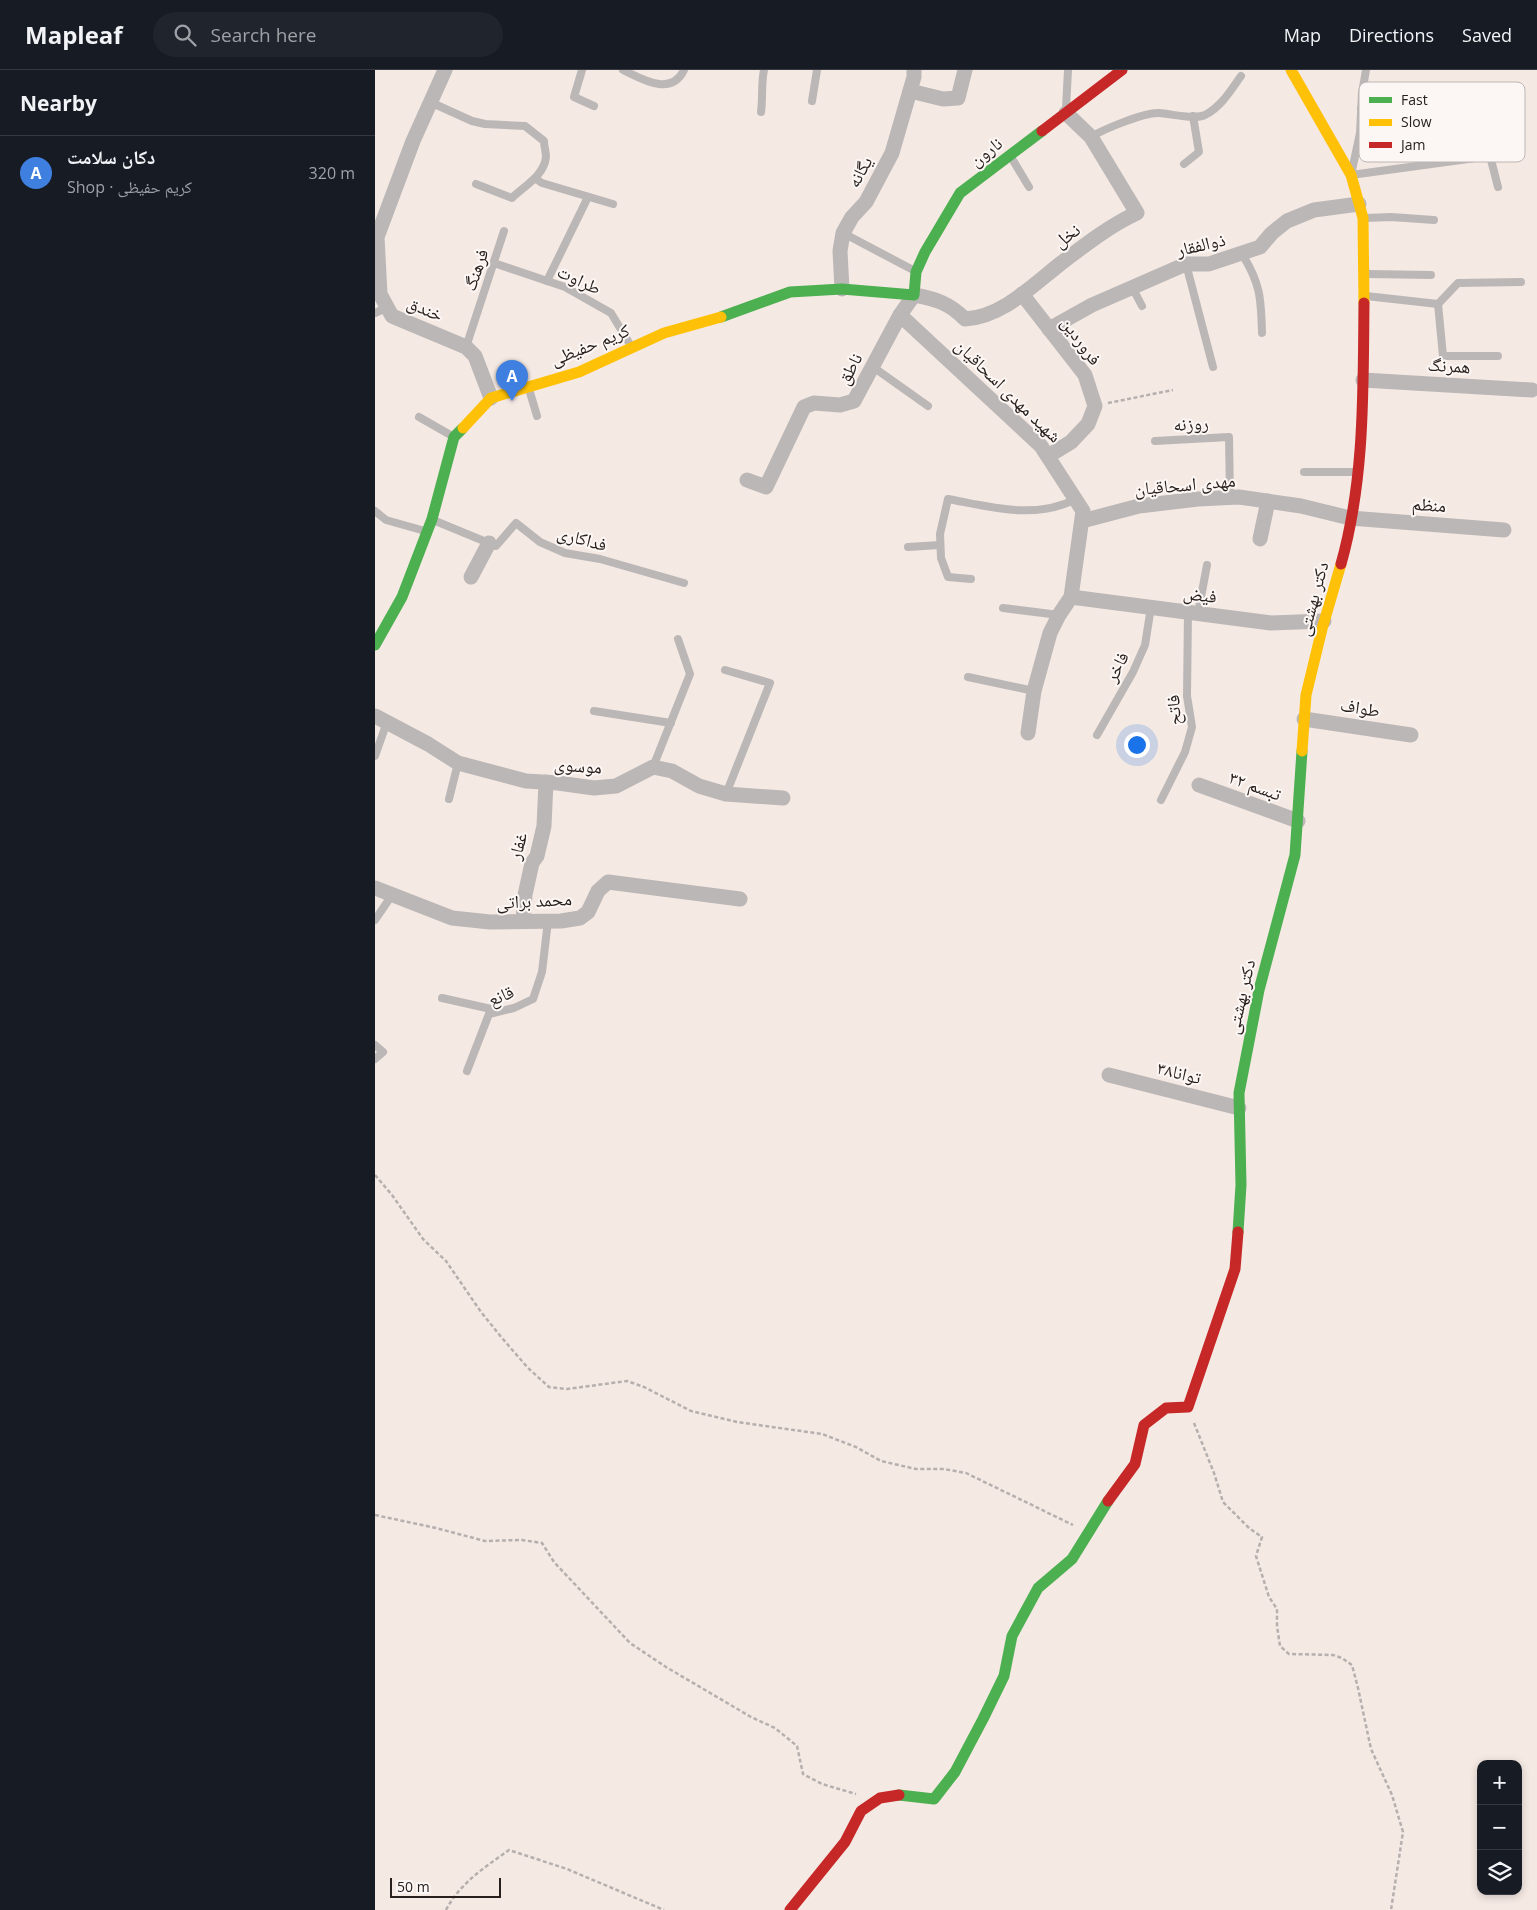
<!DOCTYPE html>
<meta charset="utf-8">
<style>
:root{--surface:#171b24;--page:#20242c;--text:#f1f3f6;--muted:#9ea1a6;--line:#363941;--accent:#706662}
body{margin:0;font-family:"Open Sans","Noto Naskh Arabic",sans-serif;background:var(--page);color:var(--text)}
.controls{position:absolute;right:15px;bottom:15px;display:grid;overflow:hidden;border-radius:10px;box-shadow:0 2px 8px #0003}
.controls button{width:45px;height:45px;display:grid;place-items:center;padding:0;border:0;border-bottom:1px solid var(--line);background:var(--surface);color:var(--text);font:25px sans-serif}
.scale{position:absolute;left:15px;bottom:12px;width:111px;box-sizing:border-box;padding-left:5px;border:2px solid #28201c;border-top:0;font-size:14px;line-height:18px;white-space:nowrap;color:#28201c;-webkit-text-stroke:4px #fcf7f5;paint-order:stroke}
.you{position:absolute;left:761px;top:674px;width:18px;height:18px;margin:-12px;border:4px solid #fff;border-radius:50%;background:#1a73e8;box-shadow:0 0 0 8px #1a73e833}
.badge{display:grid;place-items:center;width:32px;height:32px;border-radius:50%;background:var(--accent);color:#fff;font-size:16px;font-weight:700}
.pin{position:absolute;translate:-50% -41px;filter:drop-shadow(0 1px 2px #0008)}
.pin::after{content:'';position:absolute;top:26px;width:18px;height:15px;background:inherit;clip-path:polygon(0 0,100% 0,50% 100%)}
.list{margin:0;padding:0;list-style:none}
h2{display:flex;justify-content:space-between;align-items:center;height:65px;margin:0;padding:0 20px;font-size:21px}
h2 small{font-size:16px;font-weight:400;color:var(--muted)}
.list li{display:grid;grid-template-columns:32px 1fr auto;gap:15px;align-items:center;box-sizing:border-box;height:75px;padding:0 20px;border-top:1px solid var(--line)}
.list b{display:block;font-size:19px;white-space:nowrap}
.list p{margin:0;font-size:16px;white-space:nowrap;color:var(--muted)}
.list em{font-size:16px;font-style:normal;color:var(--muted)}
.icon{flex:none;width:28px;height:28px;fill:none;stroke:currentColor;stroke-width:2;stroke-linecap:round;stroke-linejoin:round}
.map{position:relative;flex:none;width:1162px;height:1840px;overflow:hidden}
header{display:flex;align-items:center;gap:30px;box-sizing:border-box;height:70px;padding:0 25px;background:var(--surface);border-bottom:1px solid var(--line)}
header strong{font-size:24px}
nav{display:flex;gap:28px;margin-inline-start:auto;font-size:18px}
.search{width:350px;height:45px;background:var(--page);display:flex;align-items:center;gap:12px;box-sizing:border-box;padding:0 18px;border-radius:28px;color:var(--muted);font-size:19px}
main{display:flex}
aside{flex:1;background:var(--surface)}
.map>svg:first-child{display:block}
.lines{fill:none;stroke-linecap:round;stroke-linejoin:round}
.path{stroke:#b5b0ae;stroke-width:2.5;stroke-dasharray:4 2.5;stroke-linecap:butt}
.lane{stroke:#bbb7b6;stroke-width:8}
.street{stroke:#bbb7b6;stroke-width:15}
.fast{stroke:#4caf50;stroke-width:11}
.slow{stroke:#ffc107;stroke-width:11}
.jam{stroke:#c62828;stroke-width:11}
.labels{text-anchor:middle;stroke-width:4;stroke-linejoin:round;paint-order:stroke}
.street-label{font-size:18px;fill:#28201c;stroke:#fcf7f5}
.key{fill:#fcf7f5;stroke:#bcb6b4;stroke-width:1}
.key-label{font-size:14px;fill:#28201c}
</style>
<header>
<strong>Mapleaf</strong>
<div class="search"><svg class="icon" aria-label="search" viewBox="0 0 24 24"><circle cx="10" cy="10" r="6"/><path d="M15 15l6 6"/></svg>Search here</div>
<nav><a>Map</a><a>Directions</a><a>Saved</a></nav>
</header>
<main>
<aside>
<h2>Nearby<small></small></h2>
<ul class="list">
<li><span class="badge" style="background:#3f7fe0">A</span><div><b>دکان سلامت</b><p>Shop · کریم حفیظی</p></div><em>320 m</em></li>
</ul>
</aside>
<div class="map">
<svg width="1162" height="1840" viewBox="0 0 1162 1840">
<rect width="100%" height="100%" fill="#f5e9e3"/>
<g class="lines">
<g class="path">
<polyline points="733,333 798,320"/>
<polyline points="0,1105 17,1125 48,1169 71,1191 106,1242 127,1268 153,1298 174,1317 192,1319 252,1311 269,1317 316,1341 362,1352 447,1364 481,1377 506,1391 541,1399 569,1399 591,1403 698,1455"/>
<polyline points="819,1353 839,1403 848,1432 874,1458 887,1467 881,1486 894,1527 902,1539 902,1556 905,1576 914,1584 958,1585 967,1588 977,1595 983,1618 996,1679 1017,1725 1028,1762 1016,1840"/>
<polyline points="0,1445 61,1458 110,1471 147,1470 167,1473 179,1492 255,1573 291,1597 376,1647 400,1658 422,1676 428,1704 447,1714 481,1724"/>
<path d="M71,1840C85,1813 110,1797 134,1780L192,1799L289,1840"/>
</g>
<g class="lane">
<polyline points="207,0 199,27 219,36"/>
<path d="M248,0C267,9 296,27 309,0"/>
<polyline points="991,0 987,23 985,63 976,105 1115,86 1123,117"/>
<polyline points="437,31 442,0"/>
<path d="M55,32L97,51L110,54L150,56L169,71C169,76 171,82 171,87C169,106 149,116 137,128L101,114"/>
<polyline points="691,38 693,0"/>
<polyline points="986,39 1014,30 1076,34"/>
<path d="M386,42C388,27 386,14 389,0"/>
<path d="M716,67C729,59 770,42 784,43C797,44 819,50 830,45C846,37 856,20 866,6"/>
<polyline points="636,87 654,117"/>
<polyline points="809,94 824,82 818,46"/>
<polyline points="161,109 167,113 238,134"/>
<polyline points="990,148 1016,147 1059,150"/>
<polyline points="468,163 540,201"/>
<path d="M867,184C886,214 886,230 887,263"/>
<polyline points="119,193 190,217 236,243 256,276"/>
<polyline points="811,194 838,297"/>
<polyline points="992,204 1056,205"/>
<polyline points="172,211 213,127"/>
<polyline points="757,217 767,236"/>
<polyline points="991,226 1063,234"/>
<polyline points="1063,234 1068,286 1123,286"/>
<polyline points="1063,234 1083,213 1146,212"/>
<polyline points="0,243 11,238"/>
<polyline points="91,277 129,161"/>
<polyline points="498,297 553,336"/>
<polyline points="154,319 162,346"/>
<polyline points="44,347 79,367"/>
<polyline points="780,371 854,367 855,428"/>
<polyline points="929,402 980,402"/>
<polyline points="0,441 11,450 50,461"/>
<polyline points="58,450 121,476 141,453 165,472 190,483 225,489 309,513"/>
<polyline points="533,477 565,475"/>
<path d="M596,509L573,507L566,488L565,464L573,429C616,437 660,450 701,429"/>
<polyline points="628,538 684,545"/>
<polyline points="823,543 832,495"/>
<polyline points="350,600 395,613 351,724"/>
<polyline points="593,607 659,621"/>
<polyline points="219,641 296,653"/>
<polyline points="722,665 758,602 770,575 776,537"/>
<polyline points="0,686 12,652"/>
<polyline points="278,697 315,604 303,569"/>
<polyline points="74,729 83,693"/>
<polyline points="786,730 810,682 817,657 812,626 813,542"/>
<polyline points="0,850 17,825"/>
<polyline points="67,928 125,941"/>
<polyline points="0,975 8,982 0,989"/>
<polyline points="92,1001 114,944 139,938 158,929 167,902 173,851"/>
</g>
<g class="street">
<polyline points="70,0 38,71 2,167 5,224 17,246 91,277 100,286 116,328"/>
<polyline points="535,21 568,29 583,28 590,0"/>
<polyline points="467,219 465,181 468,163 477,147 491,132 517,83 539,7 539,0"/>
<polyline points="647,224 710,305 720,336 713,354 696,372 673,386"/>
<polyline points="525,245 666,376 708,441 696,527 684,545 675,563 659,621 653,663"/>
<polyline points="674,259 717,235 811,194 834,194 885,177 897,163 912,151 939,140 984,134"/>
<polyline points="988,310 1157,320"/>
<path d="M372,410L391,417L429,337L439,333L465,335L479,331L525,245L539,225C561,229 574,233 590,249C627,247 657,216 685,194C710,175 734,156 762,143L716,67L691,43"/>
<polyline points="707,451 764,436 823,429 864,427 926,436 975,448 1129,460"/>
<polyline points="885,469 893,431"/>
<polyline points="96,507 114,473"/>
<polyline points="696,527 896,553 949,551"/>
<polyline points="0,646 53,674 83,693 151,711 183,713 219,718 241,716 278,697 297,701 324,716 351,724 408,728"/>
<polyline points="929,649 1036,665"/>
<polyline points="824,715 923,751"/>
<polyline points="0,818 77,848 115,852 186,851 205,848 213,842 223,821 233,812 365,829"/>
<polyline points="148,851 150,825 157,793 162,786 169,756 171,712"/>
<polyline points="734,1005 864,1038"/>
</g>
<g class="fast">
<polyline points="346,247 415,222 467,219 539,225 541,202 550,182 585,123 667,61"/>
<polyline points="0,575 27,527 57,449 79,367 88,358"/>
<polyline points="863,1162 866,1115 864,1023 884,920 920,785 927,681"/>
<polyline points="524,1725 559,1729 580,1702 608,1649 629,1606 637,1566 663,1518 697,1489 733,1431"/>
</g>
<g class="slow">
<polyline points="916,0 976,105 988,148 989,233"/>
<polyline points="88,358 116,328 204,302 289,263 346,247"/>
<polyline points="927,681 931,625 947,559 966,494"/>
</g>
<g class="jam">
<polyline points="667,61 747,0"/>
<path d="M966,494C990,409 988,320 989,233"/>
<polyline points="733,1431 760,1394 769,1355 791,1338 813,1337 860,1199 863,1162"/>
<polyline points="415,1840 470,1772 486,1741 505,1728 524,1725"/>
</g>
</g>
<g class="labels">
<g class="street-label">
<text transform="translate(611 82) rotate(-37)" y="6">نارون</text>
<text transform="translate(485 102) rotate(-61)" y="6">یگانه</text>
<text transform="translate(692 166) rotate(-37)" y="6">نخل</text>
<text transform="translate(826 175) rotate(-13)" y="6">ذوالفقار</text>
<text transform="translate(101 200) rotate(-71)" y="6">فرهنگ</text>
<text transform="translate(204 210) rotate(25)" y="6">طراوت</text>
<text transform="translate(50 239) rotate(23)" y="6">خندق</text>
<text transform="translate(706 271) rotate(54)" y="6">فروردین</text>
<text transform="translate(215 275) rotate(-22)" y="6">کریم حفیظی</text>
<text transform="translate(1074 296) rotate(3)" y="6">همرنگ</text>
<text transform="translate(475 299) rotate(-62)" y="6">ناطق</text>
<text transform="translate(633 321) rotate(44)" y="6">شهید مهدی اسحاقیان</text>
<text transform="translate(816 354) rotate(-3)" y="6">روزنه</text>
<text transform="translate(810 415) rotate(-5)" y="6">مهدی اسحاقیان</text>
<text transform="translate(1054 435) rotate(4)" y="6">منظم</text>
<text transform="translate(207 469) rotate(15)" y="6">فداکاری</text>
<text transform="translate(825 525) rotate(7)" y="6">فیض</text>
<text transform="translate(938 529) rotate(-75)" y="6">دکتر بهشتی</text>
<text transform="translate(742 597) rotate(-63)" y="6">فاخر</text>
<text transform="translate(985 638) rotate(9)" y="6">طواف</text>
<text transform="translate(799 640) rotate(-94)" y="6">فاتح</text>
<text transform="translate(203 696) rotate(4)" y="6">موسوی</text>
<text transform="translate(880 716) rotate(20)" y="6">تبسم ۳۲</text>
<text transform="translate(143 776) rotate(-74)" y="6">غفار</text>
<text transform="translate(159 831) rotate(-3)" y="6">محمد براتی</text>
<text transform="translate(126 926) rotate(-22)" y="6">قانع</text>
<text transform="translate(866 927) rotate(-77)" y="6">دکتر بهشتی</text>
<text transform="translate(804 1003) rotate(14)" y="6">توانا۳۸</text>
</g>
</g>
<rect x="984" y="12" width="166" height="80" rx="8" class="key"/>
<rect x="994" y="27" width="23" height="6" fill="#4caf50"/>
<rect x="994" y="49" width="23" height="7" fill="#ffc107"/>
<rect x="994" y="72" width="23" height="6" fill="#c62828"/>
<g class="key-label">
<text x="1026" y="35">Fast</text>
<text x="1026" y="57">Slow</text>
<text x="1026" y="80">Jam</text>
</g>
</svg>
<div class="controls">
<button>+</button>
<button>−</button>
<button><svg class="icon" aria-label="layers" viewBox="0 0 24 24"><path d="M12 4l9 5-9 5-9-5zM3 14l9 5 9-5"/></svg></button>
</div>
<div class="scale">50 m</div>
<div class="you"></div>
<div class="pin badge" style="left:137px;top:331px;background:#3f7fe0">A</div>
</div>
</main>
